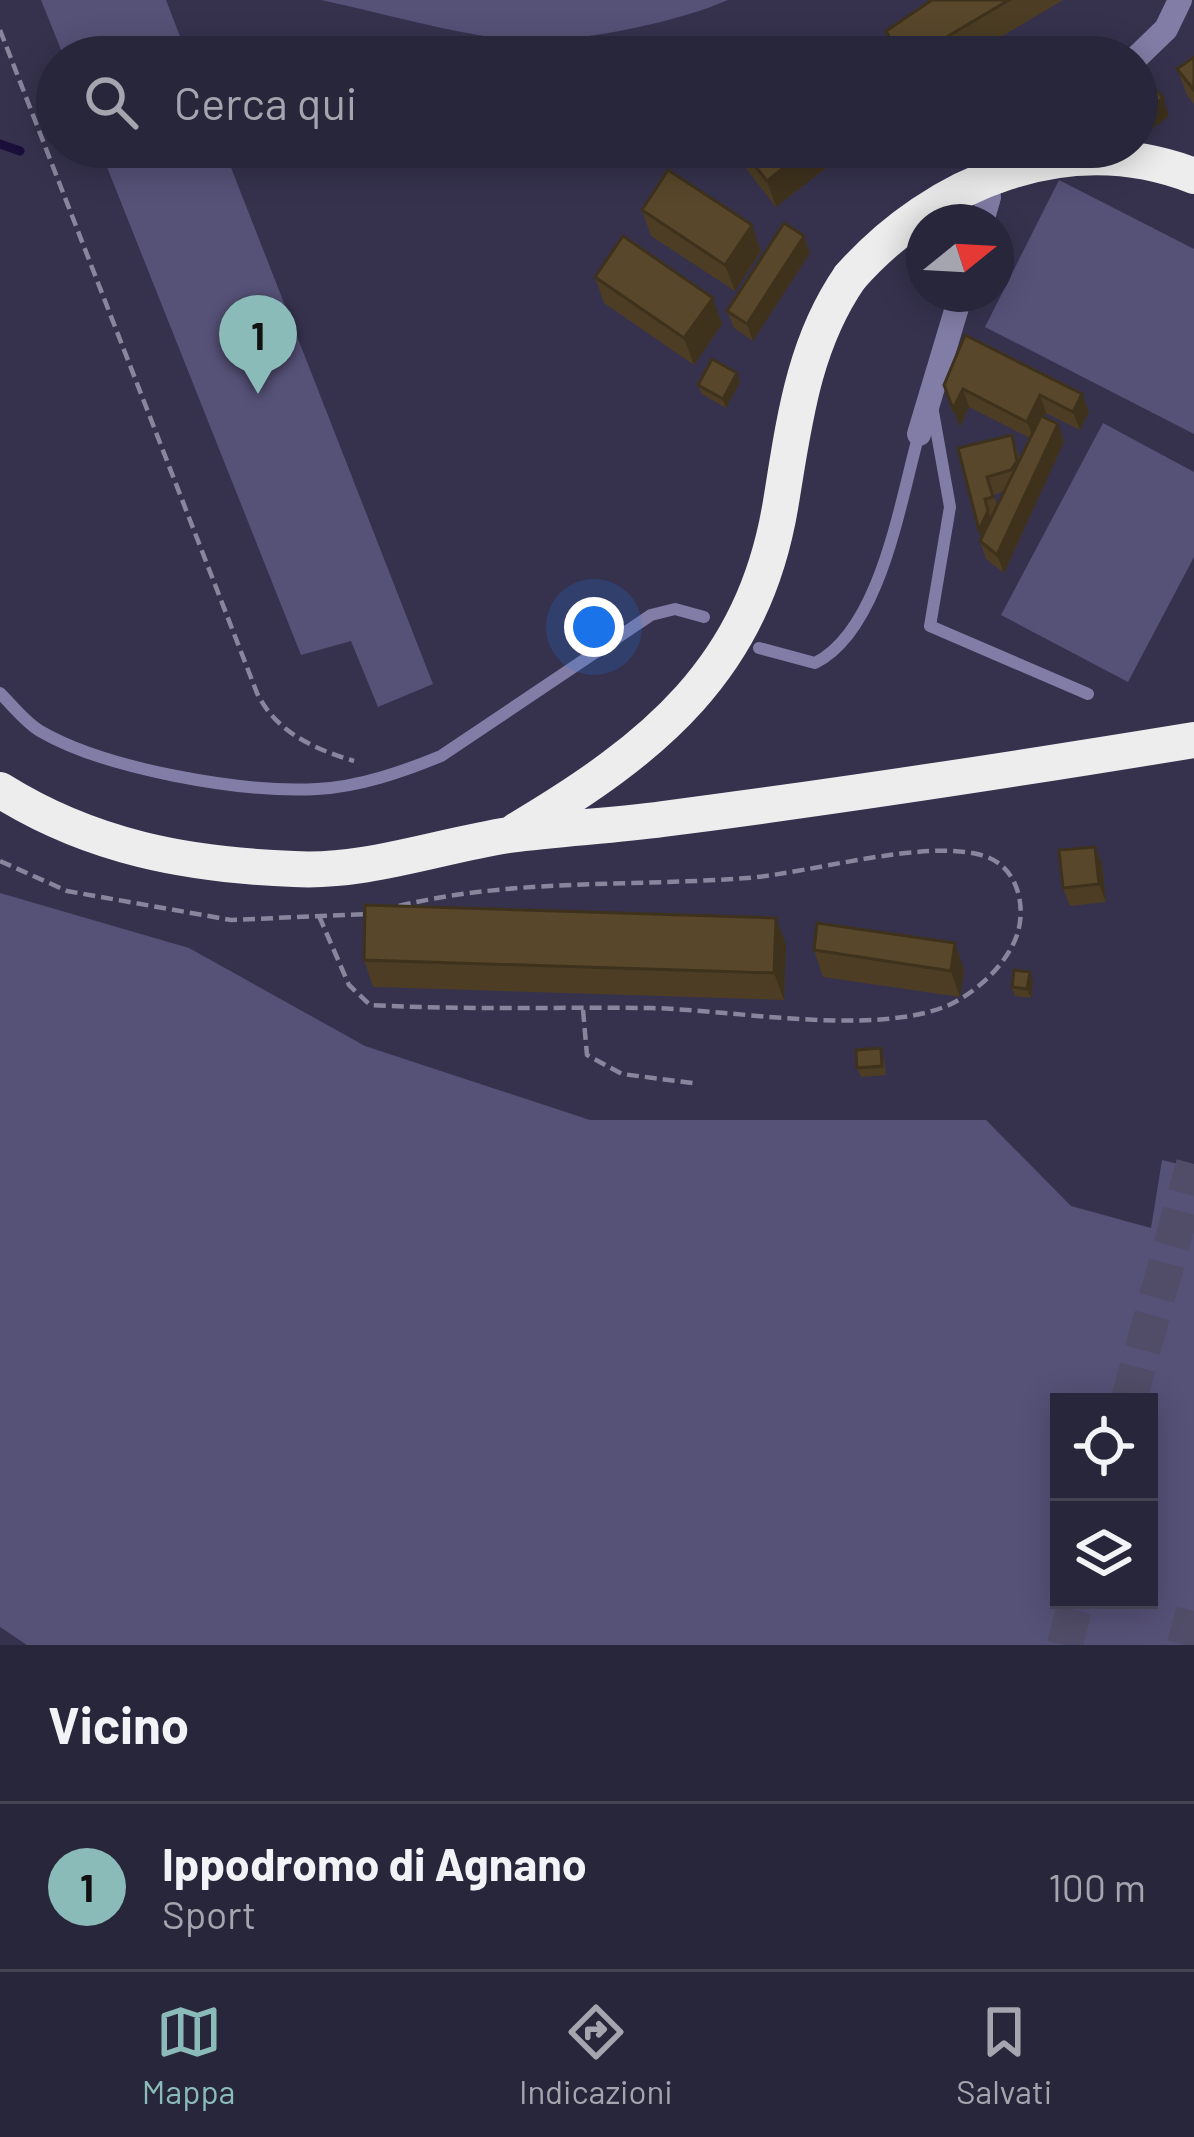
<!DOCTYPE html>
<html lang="it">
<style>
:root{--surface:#28263a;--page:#302e42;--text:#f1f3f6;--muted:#a5a5af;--line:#444354;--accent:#8bbbb9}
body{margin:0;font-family:Barlow,sans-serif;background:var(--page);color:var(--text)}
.controls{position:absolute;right:36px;bottom:36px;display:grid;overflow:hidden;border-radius:0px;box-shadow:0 6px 30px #0003}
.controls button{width:108px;height:108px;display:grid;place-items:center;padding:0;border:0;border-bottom:3px solid var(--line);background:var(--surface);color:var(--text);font:60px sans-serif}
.compass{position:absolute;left:906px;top:204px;width:108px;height:108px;border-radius:50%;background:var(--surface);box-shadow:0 6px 30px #0003;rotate:72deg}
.you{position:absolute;left:594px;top:627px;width:42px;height:42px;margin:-30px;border:9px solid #fff;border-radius:50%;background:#1a73e8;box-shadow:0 0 0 18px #1a73e833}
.badge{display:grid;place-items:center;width:78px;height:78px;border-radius:50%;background:var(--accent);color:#111;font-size:39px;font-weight:700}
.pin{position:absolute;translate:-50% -99px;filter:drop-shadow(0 3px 6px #0008)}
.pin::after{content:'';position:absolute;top:63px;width:42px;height:36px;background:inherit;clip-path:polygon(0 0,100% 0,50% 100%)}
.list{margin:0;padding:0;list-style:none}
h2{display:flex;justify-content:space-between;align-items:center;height:156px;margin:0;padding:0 48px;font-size:51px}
h2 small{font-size:39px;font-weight:400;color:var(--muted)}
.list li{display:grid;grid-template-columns:78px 1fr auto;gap:36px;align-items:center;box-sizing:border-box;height:168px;padding:0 48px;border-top:3px solid var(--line)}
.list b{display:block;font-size:45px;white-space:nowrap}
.list p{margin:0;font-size:39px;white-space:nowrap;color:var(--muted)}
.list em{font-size:39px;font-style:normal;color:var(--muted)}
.icon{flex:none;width:66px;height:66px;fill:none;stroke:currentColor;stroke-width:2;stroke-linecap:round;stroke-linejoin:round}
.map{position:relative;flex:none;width:1194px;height:1645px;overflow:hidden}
.search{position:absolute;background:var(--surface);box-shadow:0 6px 30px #0003;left:36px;right:36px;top:36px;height:132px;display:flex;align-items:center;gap:30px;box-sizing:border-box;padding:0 42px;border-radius:66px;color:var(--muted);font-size:45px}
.sheet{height:324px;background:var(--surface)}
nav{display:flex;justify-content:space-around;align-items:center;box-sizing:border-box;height:168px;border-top:3px solid var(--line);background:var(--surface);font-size:33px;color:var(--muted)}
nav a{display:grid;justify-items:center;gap:6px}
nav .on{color:var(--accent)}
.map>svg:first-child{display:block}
.green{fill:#565177;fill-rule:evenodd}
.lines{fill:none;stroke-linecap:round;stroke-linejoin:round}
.stream{stroke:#1a0f3a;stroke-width:9}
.highway-tunnel{stroke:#514d68;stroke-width:36;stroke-dasharray:36 18;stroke-linecap:butt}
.path{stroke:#88859d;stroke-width:4.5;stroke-dasharray:12 6;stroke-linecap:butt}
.lane{stroke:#827da6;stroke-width:12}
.street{stroke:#827da6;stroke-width:24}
.highway{stroke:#ededed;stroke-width:36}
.highway-bridge{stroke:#ededed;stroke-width:36}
.wall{fill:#4c3d24;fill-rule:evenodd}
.shaded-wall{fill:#3e321d}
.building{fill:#58472a;stroke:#3e321d;stroke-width:3}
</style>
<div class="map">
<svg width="1194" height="1645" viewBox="0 0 1194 1645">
<rect width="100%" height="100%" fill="#36324e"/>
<g class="green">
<polygon points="41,0 166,0 188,57 64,57"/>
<path d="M321,0H728C673,24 562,47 502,39C441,30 381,13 321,0Z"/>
<polygon points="99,147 223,147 433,684 378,707 351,641 301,655"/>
<polygon points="1059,180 1194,249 1194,434 985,327"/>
<polygon points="1103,423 1194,472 1194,557 1128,682 1001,615"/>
<path d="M0,893L189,948L365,1046L590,1120H986L1071,1206L1151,1228L1162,1160L1194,1168V1645H27L0,1627ZM1059,1402H1149V1600H1059Z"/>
</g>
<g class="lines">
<polyline class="stream" points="0,144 20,151"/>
<g class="highway-tunnel">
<polyline points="1128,1402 1194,1164"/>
<polyline points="1065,1645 1076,1600"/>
<polyline points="1185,1645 1194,1611"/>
</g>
<g class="path">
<path d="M0,30L257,693C276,732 314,749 354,761"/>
<polyline points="0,861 67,891 231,920 366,914"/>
<path d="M319,916L349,985L370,1005C464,1010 557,1007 651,1008C735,1010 875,1037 949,1005C977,992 1007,964 1017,935C1027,905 1017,864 981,855C922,839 811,873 747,878C629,887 510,878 395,907"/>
<polyline points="583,1010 587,1055 622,1074 693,1083"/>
</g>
<g class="lane">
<polyline points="932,406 950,507 930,626 1088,694"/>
<path d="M759,648L815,663C881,630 900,501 919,434"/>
<path d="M0,693C12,705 25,722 40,731C105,769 241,793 317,789C359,787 402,772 441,756L651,615L675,609L704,617"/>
</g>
<g class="street">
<polyline points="1137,57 1166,29 1180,0"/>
<polyline points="996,157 1007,147"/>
<polyline points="982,222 989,197"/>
<polyline points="919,434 961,294"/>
</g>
<g class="highway">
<path d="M0,790C91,847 187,865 294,869C366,873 438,846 509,835C560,828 612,826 663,819C841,796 1017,769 1194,740"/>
<path d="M517,830C653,749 754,669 781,502C794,423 803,345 850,277"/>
</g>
<path class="highway-bridge" d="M850,277C935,181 1068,127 1194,176"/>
</g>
<g class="wall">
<polygon points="932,0 1063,0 967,57 895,57 886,31"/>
<polygon points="1194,57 1194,104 1187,95 1177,69"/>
<polygon points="737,147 853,147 776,207 744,166"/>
<polygon points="642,210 752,225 761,251 735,291 651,236"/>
<polygon points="804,236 810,253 753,341 734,328 727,311"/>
<polygon points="595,277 722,324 694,365 604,303"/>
<polygon points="740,382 726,408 702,394 698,385"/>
<path d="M944,385L1082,394L1089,412L1080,430L1046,413L1044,418L1058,424L1064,442L1004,573L986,559L980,541L982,537L958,448L1012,435L1020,460L1030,438L969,407L960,427ZM1004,491L997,506L994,495Z"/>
<polygon points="1095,847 1102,864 1106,902 1070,906 1063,888"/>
<polygon points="955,943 964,970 960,997 823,977 814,950"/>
<polygon points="786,944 784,1000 373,987 364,960"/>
<polygon points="1033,981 1031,998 1015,996 1012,987"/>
<polygon points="884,1058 886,1075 861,1077 857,1068"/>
</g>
<g class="shaded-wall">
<polygon points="1163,98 1169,116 1137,141 1137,118"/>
<polygon points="810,147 853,147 776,207 767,181"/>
<polygon points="752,225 761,251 735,291 725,265"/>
<polygon points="804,236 810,253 753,341 747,324"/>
<polygon points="713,298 722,324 694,365 684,338"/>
<polygon points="737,373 740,382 726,408 723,399"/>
<polygon points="963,389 969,407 960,427 953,409"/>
<polygon points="1082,394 1089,412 1080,430 1073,412"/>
<polygon points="1040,395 1046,413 1034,439 1027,422"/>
<polygon points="1058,424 1064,442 1004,573 997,555"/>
<polygon points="988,511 995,529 986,548 979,530"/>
<polygon points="1095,847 1102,864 1106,902 1099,884"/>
<polygon points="776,918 786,944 784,1000 774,973"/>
<polygon points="955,943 964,970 960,997 951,971"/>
<polygon points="1030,972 1033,981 1031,998 1027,989"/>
</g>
<g class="building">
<polygon points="932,0 1009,0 913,57 900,57 886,31"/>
<polygon points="1194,57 1194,90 1177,69"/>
<polygon points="1142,72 1163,98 1137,118 1137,75"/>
<polygon points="740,147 810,147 767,181"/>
<polygon points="668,170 752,225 725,265 642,210"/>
<polygon points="784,223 804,236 747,324 727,311"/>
<polygon points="623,236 713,298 684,338 595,277"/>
<polygon points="965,335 1082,394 1073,412 1040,395 1027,422 963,389 953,409 944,385"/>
<polygon points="712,359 737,373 723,399 698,385"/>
<polygon points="1041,416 1058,424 997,555 980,541"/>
<polygon points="1012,435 1017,461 1011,470 987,477 993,497 985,499 988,511 979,530 958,448"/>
<polygon points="1095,847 1099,884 1063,888 1059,850"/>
<polygon points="365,905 776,918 774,973 364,960"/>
<polygon points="817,923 955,943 951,971 814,950"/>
<polygon points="1014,970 1030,972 1027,989 1012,987"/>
<polygon points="881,1048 882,1066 857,1068 856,1050"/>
</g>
</svg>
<div class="controls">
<button><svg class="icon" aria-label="locate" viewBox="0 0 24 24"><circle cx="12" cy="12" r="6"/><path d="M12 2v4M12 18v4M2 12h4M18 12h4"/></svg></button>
<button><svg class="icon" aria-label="layers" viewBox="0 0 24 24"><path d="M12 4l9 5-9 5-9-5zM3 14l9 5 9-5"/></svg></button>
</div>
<svg class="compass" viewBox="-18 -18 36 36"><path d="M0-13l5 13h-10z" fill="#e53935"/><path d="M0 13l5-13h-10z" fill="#a5a5af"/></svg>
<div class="you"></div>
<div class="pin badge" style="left:258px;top:394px">1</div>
<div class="search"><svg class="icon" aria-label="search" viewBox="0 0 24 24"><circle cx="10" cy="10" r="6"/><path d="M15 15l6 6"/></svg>Cerca qui</div>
</div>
<section class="sheet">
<h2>Vicino<small></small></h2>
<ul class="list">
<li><span class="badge">1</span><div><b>Ippodromo di Agnano</b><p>Sport</p></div><em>100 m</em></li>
</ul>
</section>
<nav>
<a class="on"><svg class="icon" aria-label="map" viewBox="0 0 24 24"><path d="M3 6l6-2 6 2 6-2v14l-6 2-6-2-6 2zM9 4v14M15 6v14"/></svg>Mappa</a>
<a><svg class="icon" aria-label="directions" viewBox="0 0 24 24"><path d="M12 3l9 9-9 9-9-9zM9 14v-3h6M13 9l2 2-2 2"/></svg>Indicazioni</a>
<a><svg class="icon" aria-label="saved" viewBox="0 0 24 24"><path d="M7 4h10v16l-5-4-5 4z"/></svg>Salvati</a>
</nav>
